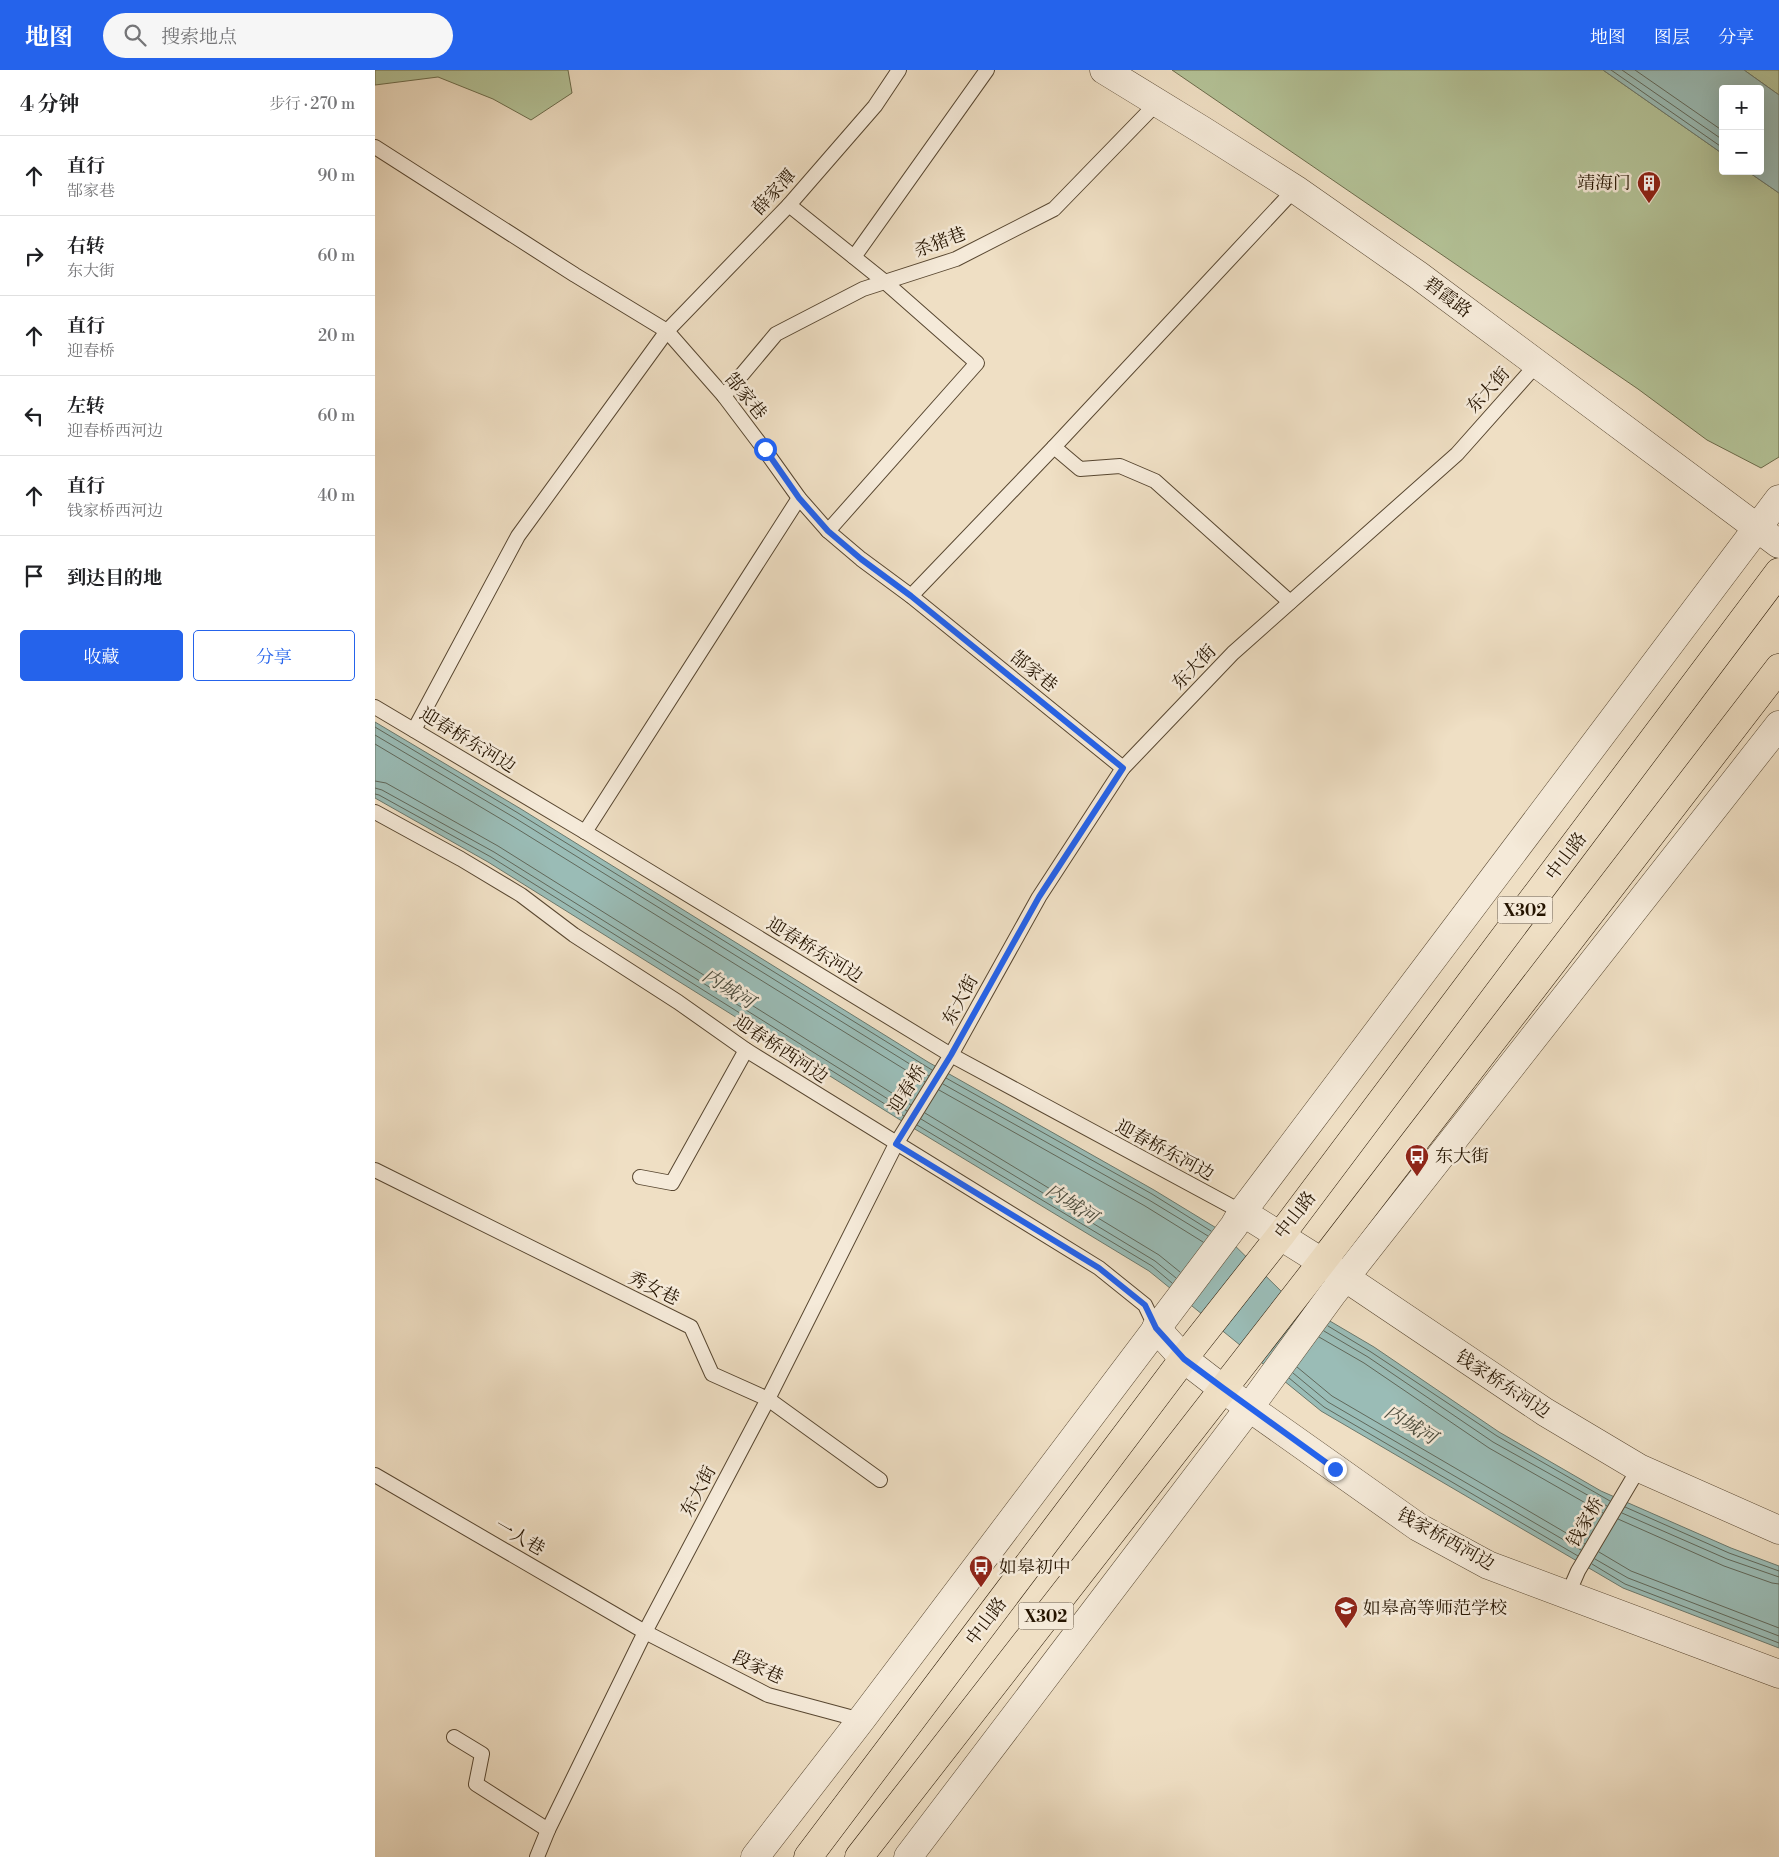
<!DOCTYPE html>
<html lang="zh">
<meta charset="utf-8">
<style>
:root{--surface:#fff;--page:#f6f6f6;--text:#202124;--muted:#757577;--line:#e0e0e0;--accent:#2563eb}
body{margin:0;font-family:"Libre Bodoni","Noto Serif SC",serif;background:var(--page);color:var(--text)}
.controls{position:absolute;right:15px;top:15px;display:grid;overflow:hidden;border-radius:5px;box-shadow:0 5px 20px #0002}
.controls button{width:45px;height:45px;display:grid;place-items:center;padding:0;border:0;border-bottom:1px solid var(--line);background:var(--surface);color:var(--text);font:25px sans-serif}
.stop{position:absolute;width:15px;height:15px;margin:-11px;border:4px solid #2563eb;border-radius:50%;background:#fff}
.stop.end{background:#2563eb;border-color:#fff;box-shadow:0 1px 5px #0008}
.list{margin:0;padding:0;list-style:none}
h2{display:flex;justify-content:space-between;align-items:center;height:65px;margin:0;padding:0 20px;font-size:21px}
h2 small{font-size:16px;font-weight:400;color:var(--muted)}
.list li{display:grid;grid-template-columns:32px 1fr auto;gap:15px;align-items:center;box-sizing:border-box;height:80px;padding:0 20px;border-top:1px solid var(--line)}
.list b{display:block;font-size:19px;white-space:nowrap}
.list p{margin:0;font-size:16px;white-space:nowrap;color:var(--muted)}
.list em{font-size:16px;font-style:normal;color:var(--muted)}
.actions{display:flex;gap:10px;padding:15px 20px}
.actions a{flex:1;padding:11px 0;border:1px solid var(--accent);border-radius:5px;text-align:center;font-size:18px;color:var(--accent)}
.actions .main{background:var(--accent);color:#fff}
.icon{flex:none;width:28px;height:28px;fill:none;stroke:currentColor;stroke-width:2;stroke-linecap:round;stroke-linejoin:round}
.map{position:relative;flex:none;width:1404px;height:1787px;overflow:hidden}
header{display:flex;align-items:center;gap:30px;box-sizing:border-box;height:70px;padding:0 25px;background:var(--accent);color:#fff}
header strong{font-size:24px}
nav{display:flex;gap:28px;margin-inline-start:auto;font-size:18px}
.search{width:350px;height:45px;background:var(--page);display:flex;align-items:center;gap:12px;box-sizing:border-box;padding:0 18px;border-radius:28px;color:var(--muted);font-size:19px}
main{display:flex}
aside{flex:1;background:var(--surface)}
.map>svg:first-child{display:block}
.green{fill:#b4c398;stroke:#6c6c4c}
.water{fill:#9abcb6;stroke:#6b796d}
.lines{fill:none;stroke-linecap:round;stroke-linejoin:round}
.shore{stroke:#60685b;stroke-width:1}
.service-casing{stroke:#584731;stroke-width:16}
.minor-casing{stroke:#584731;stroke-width:29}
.tertiary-casing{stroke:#584731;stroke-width:29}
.primary-casing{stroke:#251400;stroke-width:29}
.service{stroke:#f5ead9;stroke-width:14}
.minor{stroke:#f5ead9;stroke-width:28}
.tertiary{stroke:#f5ead9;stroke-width:28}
.primary{stroke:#efdfc4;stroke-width:28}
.route{stroke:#2563eb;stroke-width:6}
.labels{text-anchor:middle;stroke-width:5;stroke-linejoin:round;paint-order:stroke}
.shield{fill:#f5ead9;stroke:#635441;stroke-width:1}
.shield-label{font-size:16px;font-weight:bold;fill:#251400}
.poi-label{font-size:18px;fill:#251400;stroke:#f5ead9;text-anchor:start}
.street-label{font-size:18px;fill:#251400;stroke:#f5ead9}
.water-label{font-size:19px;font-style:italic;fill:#4e4f40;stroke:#f5ead9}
</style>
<header>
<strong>地图</strong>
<div class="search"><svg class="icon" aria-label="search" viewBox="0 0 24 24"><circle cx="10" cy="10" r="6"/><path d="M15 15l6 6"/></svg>搜索地点</div>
<nav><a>地图</a><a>图层</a><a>分享</a></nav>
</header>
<main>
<aside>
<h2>4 分钟<small>步行 · 270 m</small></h2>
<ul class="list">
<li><svg class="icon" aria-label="ahead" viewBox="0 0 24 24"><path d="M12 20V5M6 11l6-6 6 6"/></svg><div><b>直行</b><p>郜家巷</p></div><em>90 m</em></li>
<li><svg class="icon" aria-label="right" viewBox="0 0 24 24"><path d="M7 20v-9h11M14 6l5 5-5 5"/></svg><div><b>右转</b><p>东大街</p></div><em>60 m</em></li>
<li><svg class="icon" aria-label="ahead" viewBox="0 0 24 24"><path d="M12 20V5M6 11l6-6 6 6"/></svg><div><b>直行</b><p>迎春桥</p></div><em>20 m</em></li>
<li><svg class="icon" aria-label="left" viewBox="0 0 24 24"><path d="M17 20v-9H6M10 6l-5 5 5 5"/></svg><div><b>左转</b><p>迎春桥西河边</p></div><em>60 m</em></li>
<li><svg class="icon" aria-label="ahead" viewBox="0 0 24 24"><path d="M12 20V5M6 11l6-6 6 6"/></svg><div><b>直行</b><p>钱家桥西河边</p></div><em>40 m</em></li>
<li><svg class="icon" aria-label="arrive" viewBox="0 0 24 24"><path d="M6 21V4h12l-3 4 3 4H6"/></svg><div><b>到达目的地</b></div></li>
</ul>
<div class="actions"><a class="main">收藏</a><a>分享</a></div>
</aside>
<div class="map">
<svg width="1404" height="1787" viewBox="0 0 1404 1787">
<rect width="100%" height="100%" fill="#efdfc4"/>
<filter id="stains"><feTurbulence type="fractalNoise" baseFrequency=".004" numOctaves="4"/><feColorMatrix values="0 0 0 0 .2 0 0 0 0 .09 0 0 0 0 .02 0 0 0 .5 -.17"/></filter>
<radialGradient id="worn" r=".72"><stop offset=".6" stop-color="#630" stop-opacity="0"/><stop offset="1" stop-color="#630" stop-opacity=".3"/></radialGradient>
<g class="green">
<polygon points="0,0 193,0 197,23 156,50 118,29 63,7 0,15"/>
<polygon points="797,0 1228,0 1348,84 1348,101 1372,101 1404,123 1404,387 1386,398 1332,370 1263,319"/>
<polygon points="1369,0 1404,0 1404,25"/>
</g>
<g class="water">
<polygon points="1228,0 1369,0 1404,25 1404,123 1372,101 1385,101 1385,19 1348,19 1348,84"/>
<polygon points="0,652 146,739 553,992 779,1120 843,1159 909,1224 999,1277 1124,1362 1226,1421 1356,1478 1404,1496 1404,1578 1248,1518 946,1341 774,1201 530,1053 113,792 0,728"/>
</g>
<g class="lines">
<g class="shore">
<polyline points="1236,0 1348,78"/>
<polyline points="1247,0 1348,70"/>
<polyline points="1260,0 1348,61"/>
<polyline points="0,657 143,743 557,1000"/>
<polyline points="0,665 140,748 554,1006"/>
<polyline points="0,674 136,755 550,1012"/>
<polyline points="0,711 11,713 123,776 536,1035"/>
<polyline points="0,718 7,720 119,782 532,1041"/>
<polyline points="0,724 4,725 116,787 529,1046"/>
<polyline points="571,1008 777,1124 836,1161"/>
<polyline points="568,1014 774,1130 833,1166"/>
<polyline points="564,1020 770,1136 828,1172"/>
<polyline points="550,1043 784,1185 805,1202"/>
<polyline points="546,1049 780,1191 801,1208"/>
<polyline points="542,1055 777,1196 797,1213"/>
<polyline points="953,1256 996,1282 1122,1366 1235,1431"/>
<polyline points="949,1261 993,1287 1118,1372 1232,1436"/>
<polyline points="944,1267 989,1293 1114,1378 1228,1443"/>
<polyline points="922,1297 957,1326 1210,1474"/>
<polyline points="918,1303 953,1332 1206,1480"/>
<polyline points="914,1308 949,1337 1203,1486"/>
<polyline points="1250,1437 1354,1483 1404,1501"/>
<polyline points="1247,1443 1352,1489 1404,1507"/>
<polyline points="1243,1449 1349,1496 1397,1513 1404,1514"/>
<polyline points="1224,1482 1256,1501 1404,1558"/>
<polyline points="1220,1489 1253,1508 1404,1566"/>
<polyline points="1217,1494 1250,1514 1404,1573"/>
</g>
<g class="service-casing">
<g id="service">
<polyline points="0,77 200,205 292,261 349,326 389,379 424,428 453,461 486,489 536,526 748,698"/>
<polyline points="414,135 510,212 602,293 453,461"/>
<polyline points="479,187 612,0"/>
<polyline points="349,326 401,264 488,219 581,189 679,139 783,32"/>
<polyline points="679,377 705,399 745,396 780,411 915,532"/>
<polyline points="536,526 679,377 920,119"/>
<polyline points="0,637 210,762 576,985 867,1142"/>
<polyline points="39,660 143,466 292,261 414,135 500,36 524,0"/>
<polyline points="0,742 86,789 146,825 199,865 303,932 371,980 724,1198 770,1235 781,1258"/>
<polyline points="210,762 424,428"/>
<polyline points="0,1100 316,1257 337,1304 393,1329 505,1410"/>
<polyline points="265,1107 297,1113 371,980"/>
<polyline points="0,1405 270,1562 393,1625 486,1650"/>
<polyline points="1193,1524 1203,1501 1264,1398"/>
<polyline points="79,1667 107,1684 101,1714 173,1760"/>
<polyline points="162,1787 173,1760 270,1562 393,1329 521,1074 576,985 664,827 748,698 858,583 1082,384 1162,294"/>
</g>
</g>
<g class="minor-casing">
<g id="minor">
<polyline points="867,1142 947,1192 1170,1342 1264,1398 1404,1460"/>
<polyline points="781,1258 809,1289 848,1319 1043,1457 1113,1495 1404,1604"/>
<polyline points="380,1787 486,1650 859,1156 867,1142 1404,429"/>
<polyline points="533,1787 874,1338 958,1223 1404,655"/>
</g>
</g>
<g class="tertiary-casing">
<polyline id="tertiary" points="729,0 827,60 920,119 1043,205 1404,474"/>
</g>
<g class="primary-casing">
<g id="primary">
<polyline points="433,1787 819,1275 905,1166 1404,502"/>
<polyline points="484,1787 947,1192 1404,598"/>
</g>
</g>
<use href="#service" class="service"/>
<use href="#minor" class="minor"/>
<use href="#tertiary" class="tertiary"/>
<use href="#primary" class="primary"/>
</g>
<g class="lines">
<polyline class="route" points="390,379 424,428 453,461 486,489 536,526 748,698 664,827 576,985 521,1074 724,1198 770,1235 781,1258 809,1289 848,1318 960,1399"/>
</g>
<defs>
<g id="building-pin" transform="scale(1.25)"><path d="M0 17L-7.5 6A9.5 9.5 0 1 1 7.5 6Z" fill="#8f2418" stroke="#f5ead9"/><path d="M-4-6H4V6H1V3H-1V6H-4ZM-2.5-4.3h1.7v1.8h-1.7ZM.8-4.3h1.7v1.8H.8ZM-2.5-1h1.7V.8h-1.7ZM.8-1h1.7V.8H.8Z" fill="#fff"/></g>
<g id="bus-pin" transform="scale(1.25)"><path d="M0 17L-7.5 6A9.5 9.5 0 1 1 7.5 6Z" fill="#8f2418" stroke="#f5ead9"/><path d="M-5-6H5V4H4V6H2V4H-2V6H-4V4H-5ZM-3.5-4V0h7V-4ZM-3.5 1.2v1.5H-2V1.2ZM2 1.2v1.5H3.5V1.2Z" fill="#fff"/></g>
<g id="school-pin" transform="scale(1.25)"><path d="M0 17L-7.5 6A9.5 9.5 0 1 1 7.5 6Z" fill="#8f2418" stroke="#f5ead9"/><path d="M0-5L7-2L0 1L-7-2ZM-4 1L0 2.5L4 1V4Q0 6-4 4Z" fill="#fff"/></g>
</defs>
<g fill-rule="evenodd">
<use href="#building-pin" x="1274" y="113"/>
<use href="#bus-pin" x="1042" y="1086"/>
<use href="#bus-pin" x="606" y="1497"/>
<use href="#school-pin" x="971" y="1538"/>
</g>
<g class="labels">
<g class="shield">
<rect x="1122.5" y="826.5" width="55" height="27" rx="4"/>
<rect x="643.5" y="1532.5" width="55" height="27" rx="4"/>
</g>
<g class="shield-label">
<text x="1150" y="846">X302</text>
<text x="671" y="1552">X302</text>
</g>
<g class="poi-label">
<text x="1256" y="119" text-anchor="end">靖海门</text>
<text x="1060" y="1092">东大街</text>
<text x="624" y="1503">如皋初中</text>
<text x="988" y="1544">如皋高等师范学校</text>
</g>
<g class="street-label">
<text transform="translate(399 122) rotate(-47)" y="6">薛家潭</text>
<text transform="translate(565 172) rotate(-21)" y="6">杀猪巷</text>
<text transform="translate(1073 227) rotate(37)" y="6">碧霞路</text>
<text transform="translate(1113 320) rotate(-48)" y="6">东大街</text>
<text transform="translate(371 326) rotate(51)" y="6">郜家巷</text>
<text transform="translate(819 597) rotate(-46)" y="6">东大街</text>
<text transform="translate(659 601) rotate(39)" y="6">郜家巷</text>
<text transform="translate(93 670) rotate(31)" y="6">迎春桥东河边</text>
<text transform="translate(1191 786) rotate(-53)" y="6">中山路</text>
<text transform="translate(440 880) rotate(31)" y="6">迎春桥东河边</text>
<text transform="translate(585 930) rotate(-61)" y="6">东大街</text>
<text transform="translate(406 979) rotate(33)" y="6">迎春桥西河边</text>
<text transform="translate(532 1019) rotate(-58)" y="6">迎春桥</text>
<text transform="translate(790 1080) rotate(28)" y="6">迎春桥东河边</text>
<text transform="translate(920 1145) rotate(-52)" y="6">中山路</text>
<text transform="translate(279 1218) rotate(26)" y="6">秀女巷</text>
<text transform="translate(1128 1314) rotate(33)" y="6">钱家桥东河边</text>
<text transform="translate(323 1421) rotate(-62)" y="6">东大街</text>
<text transform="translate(1210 1452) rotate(-60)" y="6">钱家桥</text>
<text transform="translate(145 1467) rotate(30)" y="6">一人巷</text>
<text transform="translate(1071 1469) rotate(29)" y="6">钱家桥西河边</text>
<text transform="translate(611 1551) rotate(-53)" y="6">中山路</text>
<text transform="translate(383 1597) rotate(25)" y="6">段家巷</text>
</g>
<g class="water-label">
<text transform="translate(354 918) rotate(32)" y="7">内城河</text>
<text transform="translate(697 1133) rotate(33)" y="7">内城河</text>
<text transform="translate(1036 1354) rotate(31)" y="7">内城河</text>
</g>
</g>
<rect width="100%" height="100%" filter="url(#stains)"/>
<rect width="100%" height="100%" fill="url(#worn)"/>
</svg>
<div class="controls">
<button>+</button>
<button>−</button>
</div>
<div class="stop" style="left:390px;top:379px"></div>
<div class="stop end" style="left:960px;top:1399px"></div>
</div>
</main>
